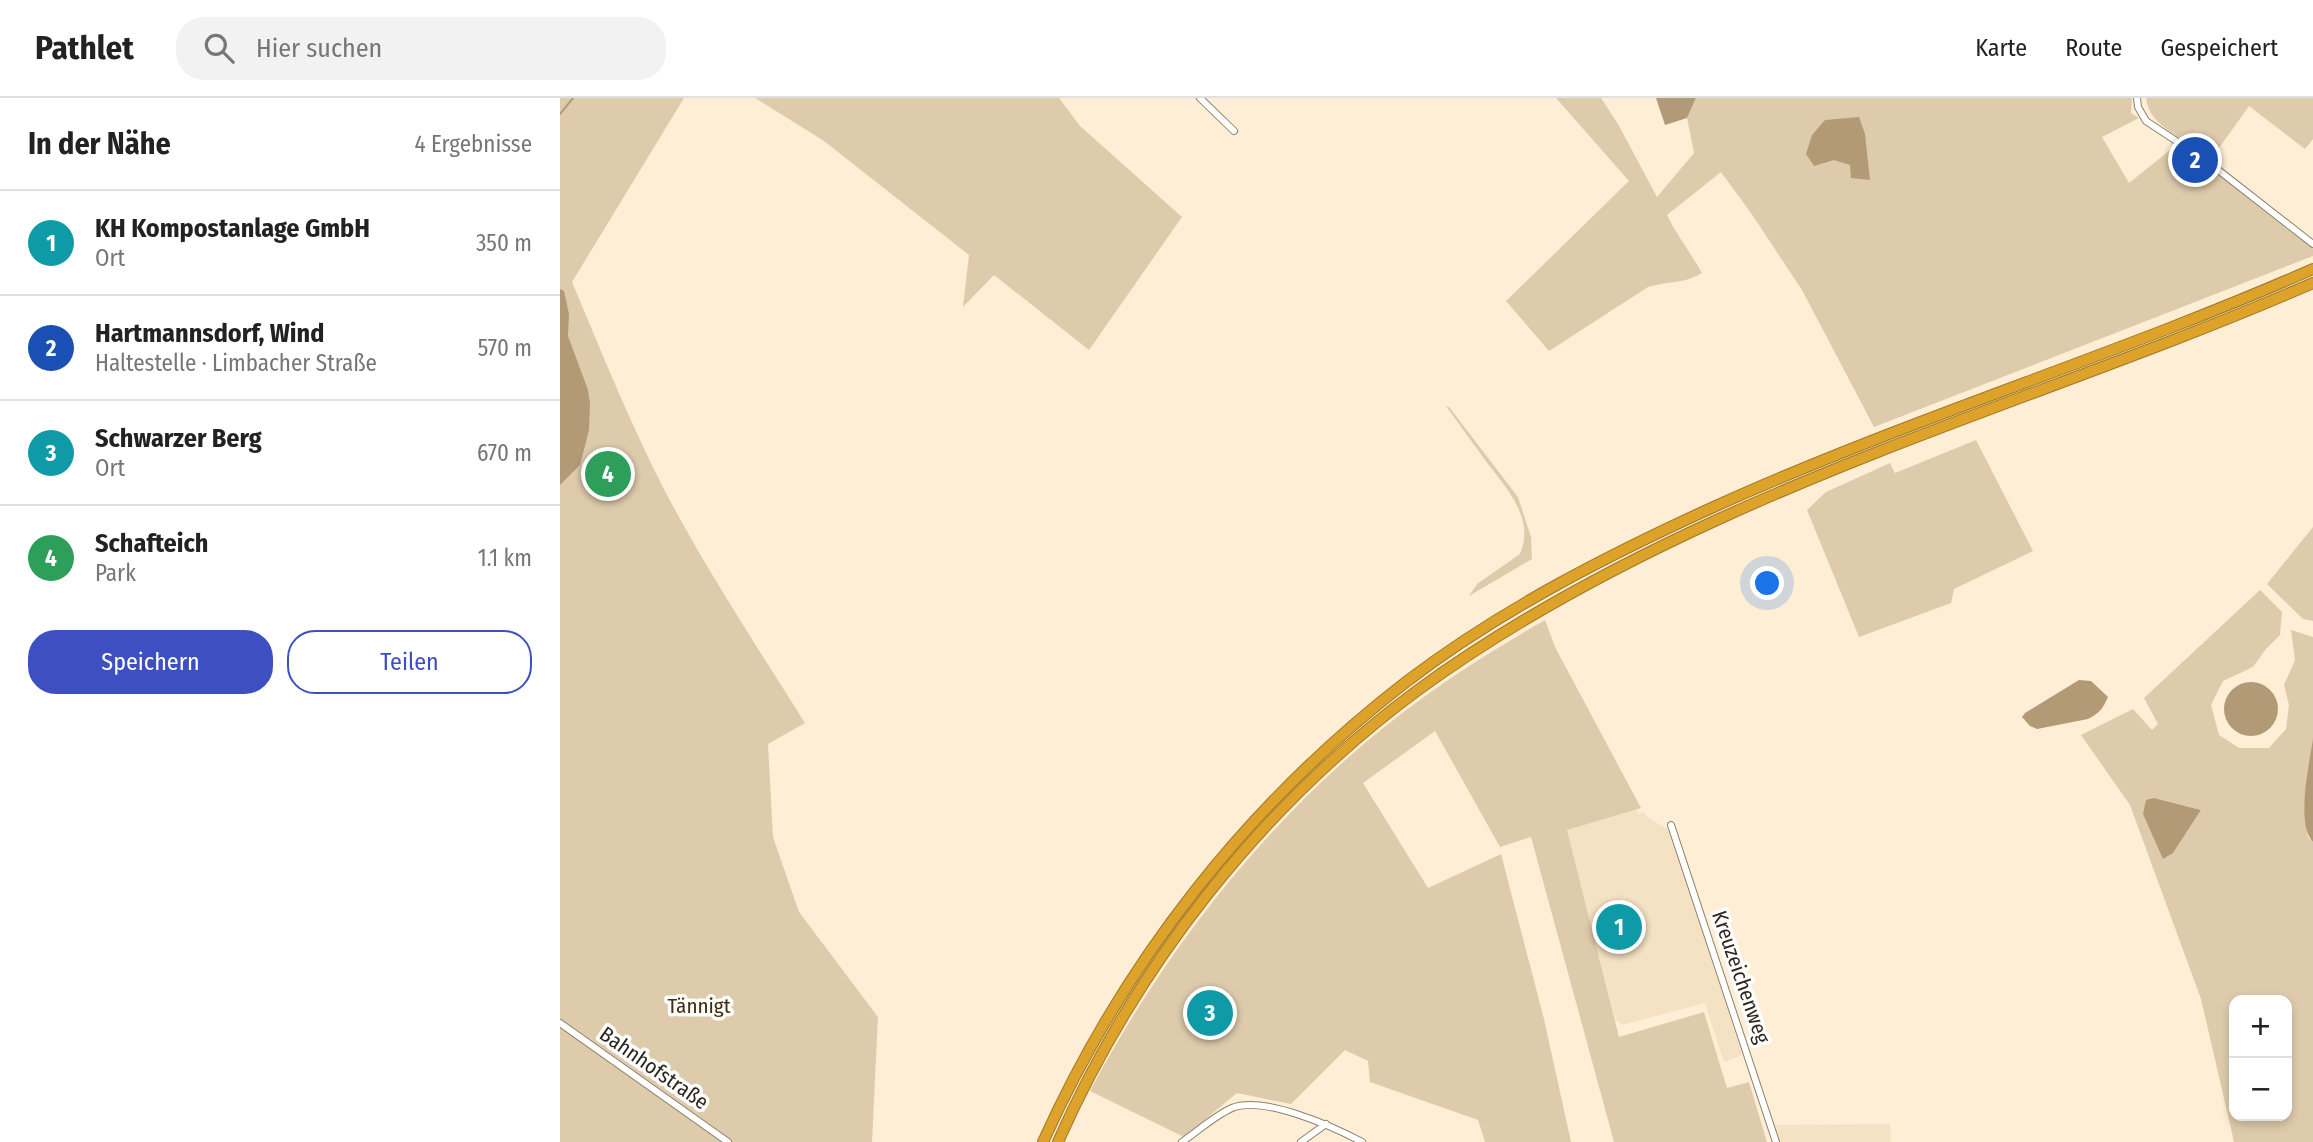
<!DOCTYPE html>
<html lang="de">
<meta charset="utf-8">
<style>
:root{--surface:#fff;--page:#f2f2f2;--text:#222;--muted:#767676;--line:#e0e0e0;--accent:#3e4fc2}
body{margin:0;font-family:"Fira Sans Condensed",sans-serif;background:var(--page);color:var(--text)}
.controls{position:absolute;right:21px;bottom:21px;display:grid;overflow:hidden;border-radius:14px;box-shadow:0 4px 10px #0003}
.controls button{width:63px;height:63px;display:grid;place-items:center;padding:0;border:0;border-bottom:2px solid var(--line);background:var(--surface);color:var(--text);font:35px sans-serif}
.you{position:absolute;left:1208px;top:486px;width:24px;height:24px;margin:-18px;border:5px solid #fff;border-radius:50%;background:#1a73e8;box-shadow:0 0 0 10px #1a73e833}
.badge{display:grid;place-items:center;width:46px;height:46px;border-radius:50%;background:var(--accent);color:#fff;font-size:23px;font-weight:700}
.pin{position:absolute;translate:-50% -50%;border:4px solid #fff;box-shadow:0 2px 7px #0006}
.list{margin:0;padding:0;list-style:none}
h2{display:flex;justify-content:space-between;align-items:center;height:91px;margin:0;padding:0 28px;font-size:30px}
h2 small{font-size:23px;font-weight:400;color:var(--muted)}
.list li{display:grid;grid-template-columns:46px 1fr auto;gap:21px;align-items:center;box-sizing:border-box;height:105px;padding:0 28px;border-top:2px solid var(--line)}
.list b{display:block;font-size:26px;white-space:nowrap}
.list p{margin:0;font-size:23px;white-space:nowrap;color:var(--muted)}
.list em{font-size:23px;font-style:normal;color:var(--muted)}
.actions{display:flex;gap:14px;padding:21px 28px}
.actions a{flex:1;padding:16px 0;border:2px solid var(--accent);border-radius:28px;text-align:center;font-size:24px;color:var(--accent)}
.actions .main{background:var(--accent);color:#fff}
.icon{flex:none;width:38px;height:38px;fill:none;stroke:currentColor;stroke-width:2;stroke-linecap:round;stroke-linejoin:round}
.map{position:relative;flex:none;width:1753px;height:1044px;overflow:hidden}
header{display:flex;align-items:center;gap:42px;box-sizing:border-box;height:98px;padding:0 35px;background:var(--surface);border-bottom:2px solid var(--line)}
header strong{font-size:33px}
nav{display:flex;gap:38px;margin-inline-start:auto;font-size:24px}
.search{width:490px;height:63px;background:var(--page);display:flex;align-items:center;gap:18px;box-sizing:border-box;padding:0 24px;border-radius:28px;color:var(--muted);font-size:26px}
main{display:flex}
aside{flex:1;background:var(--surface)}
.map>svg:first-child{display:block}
.built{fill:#f5e1c3}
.green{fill:#decbac;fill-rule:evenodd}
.water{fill:#b19a75}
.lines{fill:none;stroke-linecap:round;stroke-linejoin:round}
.stream{stroke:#b19a75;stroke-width:2}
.minor-casing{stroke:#8e806a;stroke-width:8}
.motorway-casing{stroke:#9f7725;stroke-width:12}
.minor{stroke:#fff;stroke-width:6}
.motorway{stroke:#dda22a;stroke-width:10}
.labels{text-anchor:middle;stroke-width:7;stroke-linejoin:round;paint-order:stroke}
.street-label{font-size:21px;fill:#2c261d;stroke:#fdfdfd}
.park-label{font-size:21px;fill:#413010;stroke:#fdfdfd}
</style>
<header>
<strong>Pathlet</strong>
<div class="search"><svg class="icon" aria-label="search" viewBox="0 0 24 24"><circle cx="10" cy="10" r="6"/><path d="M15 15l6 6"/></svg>Hier suchen</div>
<nav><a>Karte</a><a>Route</a><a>Gespeichert</a></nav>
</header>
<main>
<aside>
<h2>In der Nähe<small>4 Ergebnisse</small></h2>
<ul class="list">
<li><span class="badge" style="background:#0f9aa8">1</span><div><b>KH Kompostanlage GmbH</b><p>Ort</p></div><em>350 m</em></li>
<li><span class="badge" style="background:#1a4fb4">2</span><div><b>Hartmannsdorf, Wind</b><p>Haltestelle · Limbacher Straße</p></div><em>570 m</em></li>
<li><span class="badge" style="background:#0f9aa8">3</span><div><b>Schwarzer Berg</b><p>Ort</p></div><em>670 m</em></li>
<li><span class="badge" style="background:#2e9e5b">4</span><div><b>Schafteich</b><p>Park</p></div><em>1.1 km</em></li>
</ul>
<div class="actions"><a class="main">Speichern</a><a>Teilen</a></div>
</aside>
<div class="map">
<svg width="1753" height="1044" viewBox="0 0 1753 1044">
<rect width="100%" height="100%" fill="#fdeed5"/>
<g class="built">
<polygon points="1076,711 1078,716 1083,714 1087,719 1109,732 1182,957 1164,964 1145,905 1062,927 1055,921 1007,732"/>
<polygon points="1330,1026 1331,1044 1219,1044 1215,1027"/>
</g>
<g class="green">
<path d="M0,0H124L12,184C42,255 71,328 107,397C149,476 198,550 245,625L208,646L213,739L239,814L318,919L312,1044H0Z"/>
<polygon points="195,0 499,0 520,28 622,119 529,252 434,177 403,209 409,157 264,43"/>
<path d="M996,0H1041L1058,26L1097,99L1134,55L1127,20L1136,0H1572L1571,15L1579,20L1542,39L1569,85L1615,48L1666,83L1753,151V158L1314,329L1242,192L1191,115L1161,74L1107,117C1117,138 1131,155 1142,175C1124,186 1108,183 1088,189L989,253L946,203L1069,83Z"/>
<path d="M1586,0H1753V41L1745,51L1689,8L1652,60C1630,42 1589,31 1586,0Z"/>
<path d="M886,308L889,309L958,399L971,439L972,461L909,498L917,486L960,456C976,419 944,388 925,362C912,344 899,326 886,308Z"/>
<polygon points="1416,342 1473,453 1394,491 1391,505 1299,539 1247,412 1266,394 1330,365 1335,375"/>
<polygon points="1753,429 1753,523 1743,521 1707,486"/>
<path d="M1700,492L1722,514L1720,537L1706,551L1693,569L1663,583L1651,607L1659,637L1679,650H1709L1726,631L1729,607L1724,587L1735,562L1731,532L1753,539V640L1744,706L1748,739L1753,744V1044H1674L1641,901L1570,707L1521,637L1573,611L1592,632L1598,626L1584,600ZM1594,700L1641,712L1613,755ZM1674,902H1727V1018H1674Z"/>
<path d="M985,522L995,549L1081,710L1007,732L1059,939L1144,914L1167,990L1189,984L1207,1044H1054L971,739L940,749L875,633L803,685L868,790L941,756L984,921L1011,1044H925L918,1022L810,984L808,963L785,952L731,1006L677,995L624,1039L530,993C612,839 725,698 868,596C906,569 945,545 985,522Z"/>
</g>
<g class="water">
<polygon points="1096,0 1136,0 1127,20 1105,27"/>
<polygon points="1299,19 1305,36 1310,82 1291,80 1290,67 1274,62 1254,68 1246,56 1252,37 1265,22"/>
<polygon points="0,191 4,193 9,216 8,238 28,292 30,306 29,332 20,367 0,387"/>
<path d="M1519,582L1531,583L1548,599C1543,610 1540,615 1528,621L1477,631L1470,628L1462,619L1465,615Z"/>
<circle cx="1691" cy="611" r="27"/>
<path d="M1753,640V744C1735,725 1750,664 1753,640Z"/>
<polygon points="1594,700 1641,712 1613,755 1603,761 1583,716 1586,702"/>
</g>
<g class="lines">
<polyline class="stream" points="0,16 13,0"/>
<g class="minor-casing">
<g id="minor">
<polyline points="640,0 674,33"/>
<polyline points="1577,0 1578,9 1586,23 1648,64 1753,146"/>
<polyline points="1111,727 1216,1044"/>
<polyline points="0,925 168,1044"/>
<path d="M622,1044C638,1033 654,1018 672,1010C703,997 774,1029 802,1044"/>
<polyline points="741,1044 766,1026"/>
</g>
</g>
<g class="motorway-casing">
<g id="motorway">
<path d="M483,1044C565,862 688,706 846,584C940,512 1050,456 1158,407C1353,319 1558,257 1753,171"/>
<path d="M498,1044C577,866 701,708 858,592C951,524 1054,469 1159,421C1353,332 1558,270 1753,185"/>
</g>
</g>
<use href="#minor" class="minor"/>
<use href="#motorway" class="motorway"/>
</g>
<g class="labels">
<g class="street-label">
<text transform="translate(1181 879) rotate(71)" y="7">Kreuzeichenweg</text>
<text transform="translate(94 970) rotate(35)" y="7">Bahnhofstraße</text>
</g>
<g class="park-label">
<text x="139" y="915">Tännigt</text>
</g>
</g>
</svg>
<div class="controls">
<button>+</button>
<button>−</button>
</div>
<div class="you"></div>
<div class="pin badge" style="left:1059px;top:829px;background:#0f9aa8">1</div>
<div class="pin badge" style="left:1635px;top:62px;background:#1a4fb4">2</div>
<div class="pin badge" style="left:650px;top:915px;background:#0f9aa8">3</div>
<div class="pin badge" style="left:48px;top:376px;background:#2e9e5b">4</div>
</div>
</main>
